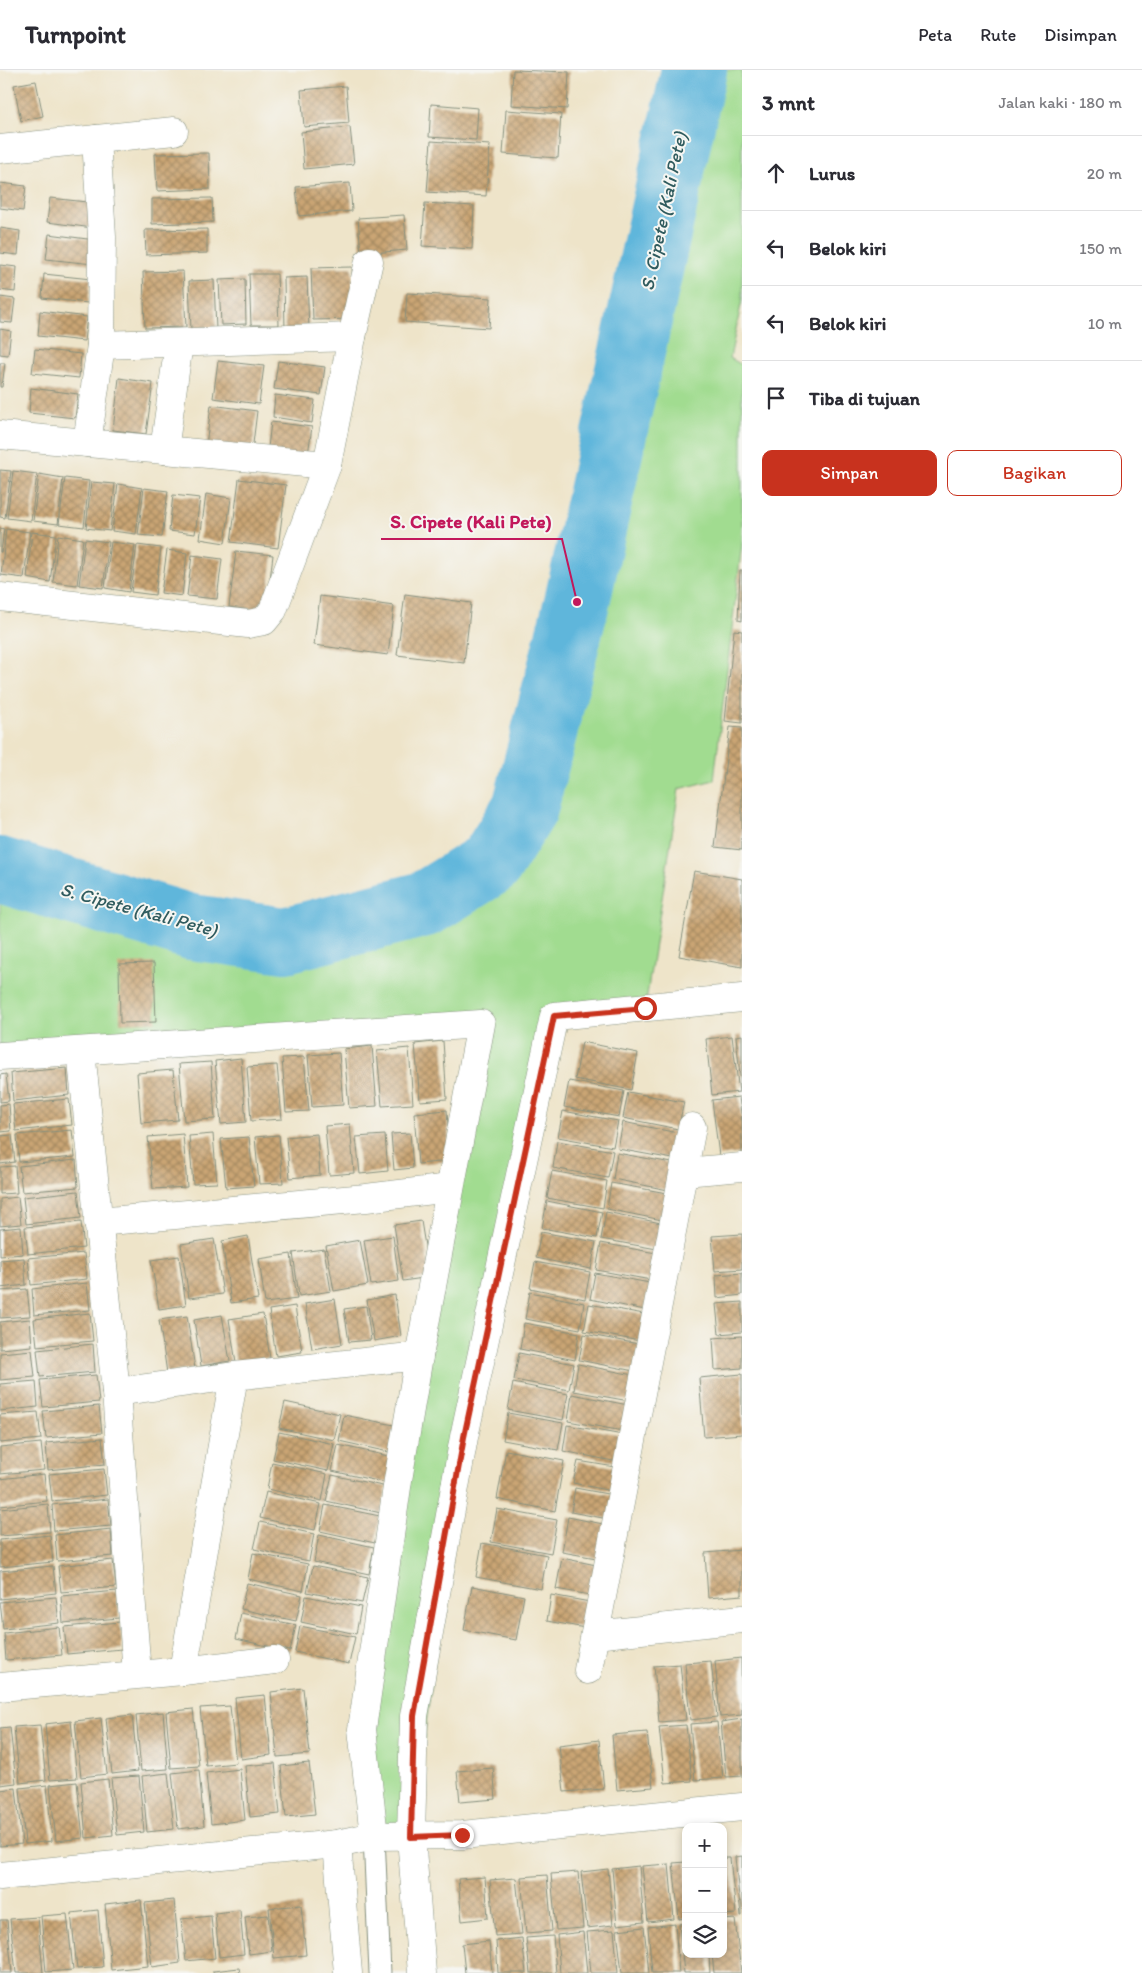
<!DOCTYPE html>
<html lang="id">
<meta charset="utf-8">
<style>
:root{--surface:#fff;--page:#f7f7f7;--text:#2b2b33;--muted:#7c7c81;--line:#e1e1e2;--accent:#c8321e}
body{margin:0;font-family:Itim,sans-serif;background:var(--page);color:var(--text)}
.controls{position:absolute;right:15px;bottom:15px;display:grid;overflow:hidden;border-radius:10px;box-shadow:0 2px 8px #0003}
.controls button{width:45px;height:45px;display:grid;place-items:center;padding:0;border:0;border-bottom:1px solid var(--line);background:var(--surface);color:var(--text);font:25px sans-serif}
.stop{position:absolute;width:15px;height:15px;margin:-11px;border:4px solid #c8321e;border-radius:50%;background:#fff}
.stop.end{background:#c8321e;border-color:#fff;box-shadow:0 1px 5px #0008}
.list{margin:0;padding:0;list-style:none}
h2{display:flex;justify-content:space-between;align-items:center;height:65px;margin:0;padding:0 20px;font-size:21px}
h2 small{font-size:16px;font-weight:400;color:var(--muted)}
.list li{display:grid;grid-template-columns:32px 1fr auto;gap:15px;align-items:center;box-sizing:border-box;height:75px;padding:0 20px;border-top:1px solid var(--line)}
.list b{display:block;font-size:19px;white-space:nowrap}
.list em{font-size:16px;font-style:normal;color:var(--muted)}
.actions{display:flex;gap:10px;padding:15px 20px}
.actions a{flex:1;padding:11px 0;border:1px solid var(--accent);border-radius:10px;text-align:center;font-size:18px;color:var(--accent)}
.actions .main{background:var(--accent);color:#fff}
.icon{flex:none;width:28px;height:28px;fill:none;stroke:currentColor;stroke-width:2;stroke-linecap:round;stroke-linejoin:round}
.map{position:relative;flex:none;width:742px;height:1903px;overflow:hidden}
header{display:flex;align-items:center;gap:30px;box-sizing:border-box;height:70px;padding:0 25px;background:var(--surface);border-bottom:1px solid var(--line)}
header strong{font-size:24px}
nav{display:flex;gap:28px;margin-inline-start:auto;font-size:18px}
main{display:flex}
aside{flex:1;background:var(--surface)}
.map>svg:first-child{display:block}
.green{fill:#a1dc90;stroke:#608c62}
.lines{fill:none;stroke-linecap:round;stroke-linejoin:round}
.river{stroke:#5eb6db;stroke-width:66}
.building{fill:url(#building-cross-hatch)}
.lane-casing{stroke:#86907e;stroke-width:23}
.street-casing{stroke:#86907e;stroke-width:29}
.lane{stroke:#fff;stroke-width:21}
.street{stroke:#fff;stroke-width:28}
.route{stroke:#c8321e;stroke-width:6}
.labels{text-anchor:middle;stroke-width:4;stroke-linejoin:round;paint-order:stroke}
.water-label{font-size:19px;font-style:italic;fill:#2f5b5e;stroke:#f6f6f2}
.leader{fill:none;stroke:#c2185b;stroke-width:2}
.callout-dot{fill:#c2185b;stroke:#f6f6f2;stroke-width:2}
.callout-label{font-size:19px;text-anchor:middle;font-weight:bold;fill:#c2185b;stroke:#f6f6f2;stroke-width:4;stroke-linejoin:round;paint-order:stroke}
</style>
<header>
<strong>Turnpoint</strong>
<nav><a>Peta</a><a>Rute</a><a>Disimpan</a></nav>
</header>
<main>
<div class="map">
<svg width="742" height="1903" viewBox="0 0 742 1903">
<defs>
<pattern id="building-cross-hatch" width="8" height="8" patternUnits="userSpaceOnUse" patternTransform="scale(1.25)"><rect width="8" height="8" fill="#caa574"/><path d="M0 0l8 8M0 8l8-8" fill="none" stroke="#a38860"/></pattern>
</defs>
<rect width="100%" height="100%" fill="#f6f6f2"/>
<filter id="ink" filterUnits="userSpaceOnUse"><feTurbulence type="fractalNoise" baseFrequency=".02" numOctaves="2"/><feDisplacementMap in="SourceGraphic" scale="10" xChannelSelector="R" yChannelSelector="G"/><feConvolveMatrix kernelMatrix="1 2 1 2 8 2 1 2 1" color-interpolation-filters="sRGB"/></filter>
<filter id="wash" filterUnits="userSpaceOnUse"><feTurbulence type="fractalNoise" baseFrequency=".0096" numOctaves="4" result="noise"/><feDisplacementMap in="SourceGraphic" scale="20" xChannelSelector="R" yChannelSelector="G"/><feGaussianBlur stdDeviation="1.12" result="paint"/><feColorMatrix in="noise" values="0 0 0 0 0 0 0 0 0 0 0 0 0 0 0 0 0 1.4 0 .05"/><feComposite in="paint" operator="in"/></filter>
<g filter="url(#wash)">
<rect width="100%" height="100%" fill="#eee4c9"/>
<polygon class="green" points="692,0 742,0 742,230 730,288 742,295 742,473 714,710 679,719 645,938 554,947 464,1367 411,1767 374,1766 362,1659 481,954 0,985 0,800 157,847 285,870 425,834 491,793 525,738"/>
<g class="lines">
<polyline class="river" points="0,800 191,857 285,870 425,834 491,793 525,738 577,532 694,0"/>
</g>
<g id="blocks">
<g class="building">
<polygon points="513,0 569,2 567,39 511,35"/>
<polygon points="36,11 43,46 21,51 14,15"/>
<polygon points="346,16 349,53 304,57 301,20"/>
<polygon points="431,34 478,38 476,70 429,67"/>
<polygon points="506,40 561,44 558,88 503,84"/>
<polygon points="350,57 354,94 304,99 301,62"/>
<polygon points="431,71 490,75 486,126 427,122"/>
<polygon points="209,83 210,119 157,121 155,84"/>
<polygon points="0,113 26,116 23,141 0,138"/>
<polygon points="350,113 352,141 299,146 296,117"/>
<polygon points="50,128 96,133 93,158 47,152"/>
<polygon points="212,128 213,152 152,154 152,129"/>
<polygon points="425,133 474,136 472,179 422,176"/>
<polygon points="404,145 407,180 361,184 358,148"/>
<polygon points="0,158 20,161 18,185 0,183"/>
<polygon points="207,159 207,183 146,185 145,160"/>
<polygon points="49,164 95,170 93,194 46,189"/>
<polygon points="0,195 17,197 15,222 0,220"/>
<polygon points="352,197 354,249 313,250 311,198"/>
<polygon points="183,201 186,257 145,258 143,202"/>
<polygon points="44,204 91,209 88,233 42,228"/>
<polygon points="249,204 277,204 279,255 251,255"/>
<polygon points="307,207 309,260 285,261 284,208"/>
<polygon points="245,209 246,254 221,255 219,210"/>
<polygon points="214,210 216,260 191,260 189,211"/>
<polygon points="407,223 491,228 489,258 405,252"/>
<polygon points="0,227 15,229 12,253 0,252"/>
<polygon points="40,241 87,247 84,271 38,266"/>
<polygon points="0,259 11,261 8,285 0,284"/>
<polygon points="35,279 81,284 79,308 32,303"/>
<polygon points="218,291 264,296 259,334 213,328"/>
<polygon points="278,291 325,297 321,325 274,319"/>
<polygon points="0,293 5,293 2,317 0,317"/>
<polygon points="119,308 153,313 146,364 113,360"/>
<polygon points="31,318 78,324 75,348 29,343"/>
<polygon points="275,325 315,330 312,353 273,347"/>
<polygon points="211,335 257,341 252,382 206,376"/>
<polygon points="271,352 312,357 307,391 267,386"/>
<polygon points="0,400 11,401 5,448 0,447"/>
<polygon points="13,401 37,404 31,451 7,448"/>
<polygon points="39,404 63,408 58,454 33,451"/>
<polygon points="65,408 89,411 84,457 59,454"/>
<polygon points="239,409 286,415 278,478 231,472"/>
<polygon points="91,412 115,414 110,461 86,458"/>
<polygon points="118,414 142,418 136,464 112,461"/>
<polygon points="144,418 168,421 162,467 138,465"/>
<polygon points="206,424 231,428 225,473 200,469"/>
<polygon points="173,425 200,428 195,464 169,461"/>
<polygon points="0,458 4,459 1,482 0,482"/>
<polygon points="6,459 30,462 24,508 1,505"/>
<polygon points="32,462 56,465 50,512 27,508"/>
<polygon points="58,465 83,469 77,515 53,512"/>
<polygon points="85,469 109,472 103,518 79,515"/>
<polygon points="111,472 135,475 129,522 105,518"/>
<polygon points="137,475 161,478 155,525 131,522"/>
<polygon points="167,480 187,483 182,526 161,523"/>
<polygon points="236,481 273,485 266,542 229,537"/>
<polygon points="192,485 222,489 217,529 187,526"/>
<polygon points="740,500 742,500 742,551 738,550"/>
<polygon points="405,524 471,533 464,593 397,585"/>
<polygon points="320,526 394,536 388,585 314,575"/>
<polygon points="734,560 742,561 742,653 725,651"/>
<polygon points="730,657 742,658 742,780 715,777"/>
<polygon points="694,801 742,809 742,897 679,886"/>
<polygon points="154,893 156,952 120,953 119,894"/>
<polygon points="742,965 742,1016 741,1016 736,966"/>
<polygon points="732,966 739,1022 712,1025 706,969"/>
<polygon points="443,971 447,1029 420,1031 415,974"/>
<polygon points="582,972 638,983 631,1020 575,1009"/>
<polygon points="372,976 377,1036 349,1038 344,979"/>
<polygon points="409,978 413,1034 382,1036 377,981"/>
<polygon points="339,983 343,1035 312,1037 308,985"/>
<polygon points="304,987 309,1041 286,1042 282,988"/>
<polygon points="241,988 246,1052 221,1054 215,991"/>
<polygon points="211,992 215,1049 184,1051 179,994"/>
<polygon points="277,995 282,1049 251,1051 247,997"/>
<polygon points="67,998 69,1025 13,1031 11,1003"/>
<polygon points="173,1000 178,1050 141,1053 137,1003"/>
<polygon points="6,1004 9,1031 0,1032 0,1005"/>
<polygon points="569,1011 624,1021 619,1047 564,1037"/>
<polygon points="628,1022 684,1032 678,1059 623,1048"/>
<polygon points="739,1027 742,1052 742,1083 719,1086 712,1030"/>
<polygon points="69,1029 72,1055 16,1061 13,1034"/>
<polygon points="9,1034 11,1061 0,1062 0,1035"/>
<polygon points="447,1040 450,1091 418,1094 414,1043"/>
<polygon points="563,1041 618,1051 613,1077 558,1067"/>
<polygon points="623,1052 678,1063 673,1089 618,1079"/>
<polygon points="350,1054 354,1103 329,1105 325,1056"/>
<polygon points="72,1060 75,1087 19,1092 17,1065"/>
<polygon points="410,1063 413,1098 394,1100 391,1064"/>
<polygon points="183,1064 187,1117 153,1119 148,1067"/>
<polygon points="213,1064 217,1113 193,1114 189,1066"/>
<polygon points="317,1064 320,1105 290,1108 286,1067"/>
<polygon points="12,1065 15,1092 0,1094 0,1066"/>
<polygon points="279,1065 283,1113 259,1114 255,1067"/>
<polygon points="385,1065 388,1101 360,1104 356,1067"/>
<polygon points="249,1067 254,1116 226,1118 221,1069"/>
<polygon points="557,1071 613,1081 608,1108 553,1098"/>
<polygon points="617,1083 672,1093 668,1120 613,1109"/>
<polygon points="76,1090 78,1117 22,1122 19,1096"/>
<polygon points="15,1096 17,1123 0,1124 0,1097"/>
<polygon points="552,1101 607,1111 603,1138 547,1128"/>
<polygon points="611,1113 667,1123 662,1150 607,1139"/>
<polygon points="78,1121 81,1148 26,1154 23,1127"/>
<polygon points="18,1127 21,1154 0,1156 0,1129"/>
<polygon points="547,1131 602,1142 597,1168 542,1158"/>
<polygon points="606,1142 661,1153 657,1179 601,1169"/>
<polygon points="421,1151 430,1207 403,1211 394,1155"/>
<polygon points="81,1152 84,1178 28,1184 25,1157"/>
<polygon points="21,1157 23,1184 0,1186 0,1159"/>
<polygon points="541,1162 596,1172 591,1199 536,1188"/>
<polygon points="742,1164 742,1199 715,1201 712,1166"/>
<polygon points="248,1166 258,1229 231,1233 222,1171"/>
<polygon points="393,1166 399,1211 371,1215 364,1170"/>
<polygon points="214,1169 223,1224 189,1228 181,1174"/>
<polygon points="360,1170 368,1215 334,1221 326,1176"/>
<polygon points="601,1173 656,1183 651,1210 596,1200"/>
<polygon points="324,1179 331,1221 299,1226 293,1183"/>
<polygon points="84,1183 87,1209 31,1215 28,1188"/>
<polygon points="291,1184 297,1229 265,1233 259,1189"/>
<polygon points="179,1186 186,1235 159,1239 151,1190"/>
<polygon points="24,1188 26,1215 0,1218 0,1190"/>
<polygon points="535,1192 590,1202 585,1229 530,1218"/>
<polygon points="595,1203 650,1213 645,1240 590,1229"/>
<polygon points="742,1203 742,1225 717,1228 716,1205"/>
<polygon points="87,1213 90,1240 34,1245 32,1219"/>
<polygon points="27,1219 30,1246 0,1248 0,1221"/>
<polygon points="530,1222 584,1233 580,1259 525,1249"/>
<polygon points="395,1225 401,1266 374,1271 367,1230"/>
<polygon points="335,1229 342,1274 312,1279 305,1234"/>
<polygon points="742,1232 742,1262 719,1264 716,1234"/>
<polygon points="589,1234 644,1244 640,1271 584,1261"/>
<polygon points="295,1236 302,1282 276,1286 269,1240"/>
<polygon points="366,1236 371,1270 349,1272 344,1239"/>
<polygon points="90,1243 93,1271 37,1276 34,1249"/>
<polygon points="263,1244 270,1288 236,1293 229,1249"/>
<polygon points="222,1245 230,1291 201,1296 194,1250"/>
<polygon points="187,1246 195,1299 167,1303 159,1250"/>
<polygon points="30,1249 32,1276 0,1279 0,1252"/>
<polygon points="524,1253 579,1263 575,1290 520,1279"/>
<polygon points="584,1264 639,1274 634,1301 579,1290"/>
<polygon points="742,1266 742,1298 715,1300 713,1268"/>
<polygon points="93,1274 95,1302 40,1307 37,1280"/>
<polygon points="32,1280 35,1307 0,1310 0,1283"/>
<polygon points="519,1283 574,1294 569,1320 514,1310"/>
<polygon points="578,1294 633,1305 629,1331 574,1321"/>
<polygon points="742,1304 742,1364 704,1367 699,1308"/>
<polygon points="96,1305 99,1332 43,1337 40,1310"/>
<polygon points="36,1311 38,1337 0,1341 0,1314"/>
<polygon points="513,1313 568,1324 563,1350 508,1340"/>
<polygon points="572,1324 628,1335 623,1361 568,1351"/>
<polygon points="285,1332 340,1344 334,1370 279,1358"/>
<polygon points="99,1336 102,1363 46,1368 43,1341"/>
<polygon points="38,1342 41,1369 0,1373 0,1345"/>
<polygon points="508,1343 563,1353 558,1380 503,1370"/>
<polygon points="344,1345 399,1356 393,1383 339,1371"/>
<polygon points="567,1355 623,1365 618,1392 563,1381"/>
<polygon points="279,1362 334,1374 328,1401 273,1389"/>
<polygon points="102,1368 105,1394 48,1400 46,1373"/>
<polygon points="41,1373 44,1400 0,1404 0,1377"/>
<polygon points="338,1375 393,1387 387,1413 332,1401"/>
<polygon points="506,1380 564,1391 555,1441 497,1429"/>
<polygon points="578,1391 615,1397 611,1421 573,1413"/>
<polygon points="272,1392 327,1404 322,1431 267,1419"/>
<polygon points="104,1399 107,1425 52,1431 49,1404"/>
<polygon points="44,1404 47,1431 0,1436 0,1409"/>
<polygon points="332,1405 387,1417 381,1443 326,1431"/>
<polygon points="575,1418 613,1425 608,1449 571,1442"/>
<polygon points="266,1422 321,1434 315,1460 260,1448"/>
<polygon points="108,1429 111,1456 54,1461 52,1435"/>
<polygon points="48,1434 50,1462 0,1466 0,1439"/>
<polygon points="325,1435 380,1446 375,1473 320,1461"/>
<polygon points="497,1439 557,1450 551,1483 491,1472"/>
<polygon points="568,1447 608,1455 602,1489 562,1482"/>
<polygon points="260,1452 314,1464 309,1491 254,1479"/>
<polygon points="111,1459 113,1486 57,1491 55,1465"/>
<polygon points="50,1465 53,1492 0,1497 0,1470"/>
<polygon points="319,1465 374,1477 369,1504 314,1492"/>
<polygon points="482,1473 547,1485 541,1519 476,1507"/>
<polygon points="742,1480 742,1525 708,1528 705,1483"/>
<polygon points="253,1483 308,1494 303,1521 248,1509"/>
<polygon points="562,1488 601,1496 596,1526 556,1519"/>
<polygon points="113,1490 116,1517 61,1522 58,1496"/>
<polygon points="53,1496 56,1523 0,1529 0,1501"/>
<polygon points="313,1496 368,1507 362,1533 307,1522"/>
<polygon points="247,1513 302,1525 296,1551 241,1539"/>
<polygon points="472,1516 524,1526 516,1570 464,1560"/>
<polygon points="117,1521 119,1548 63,1553 61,1526"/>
<polygon points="551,1525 590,1532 585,1558 547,1551"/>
<polygon points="306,1526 361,1537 356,1564 301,1552"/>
<polygon points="56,1527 59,1553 3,1559 0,1532"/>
<polygon points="241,1543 296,1555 290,1581 236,1569"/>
<polygon points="120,1552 122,1579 67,1584 64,1557"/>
<polygon points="300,1556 355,1567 349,1594 295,1582"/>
<polygon points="59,1557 62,1585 6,1590 4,1563"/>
<polygon points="741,1588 742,1645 720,1647 715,1591"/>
<polygon points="711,1591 717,1647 690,1650 685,1593"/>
<polygon points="680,1594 686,1650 659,1652 654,1596"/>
<polygon points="303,1618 310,1684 277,1687 271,1622"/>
<polygon points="265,1625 271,1685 241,1689 235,1628"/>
<polygon points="230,1636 236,1693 206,1696 200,1638"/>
<polygon points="193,1639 199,1696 171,1698 166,1642"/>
<polygon points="163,1642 168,1699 141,1701 136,1645"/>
<polygon points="132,1645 138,1701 112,1704 106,1648"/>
<polygon points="101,1648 107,1704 81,1707 75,1651"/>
<polygon points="742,1649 742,1706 726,1707 721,1652"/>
<polygon points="71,1651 77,1708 50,1710 45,1654"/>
<polygon points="717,1652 723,1708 695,1710 690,1654"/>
<polygon points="40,1655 46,1710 20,1713 14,1657"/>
<polygon points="686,1655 692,1711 665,1713 659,1657"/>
<polygon points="10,1657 16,1713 0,1715 0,1658"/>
<polygon points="647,1662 653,1717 617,1720 612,1665"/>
<polygon points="599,1670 604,1719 564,1722 559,1675"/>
<polygon points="275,1693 280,1744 250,1747 245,1696"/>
<polygon points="309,1693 315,1744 286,1747 281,1696"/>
<polygon points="493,1698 496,1729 460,1732 457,1701"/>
<polygon points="240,1699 245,1750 211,1754 206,1703"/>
<polygon points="199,1700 204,1756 178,1759 172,1703"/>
<polygon points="168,1703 174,1759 147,1762 142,1706"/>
<polygon points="139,1706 144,1762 117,1765 111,1708"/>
<polygon points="108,1709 113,1765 86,1768 81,1712"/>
<polygon points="77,1712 83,1768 56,1771 50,1715"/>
<polygon points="47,1715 52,1771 25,1774 20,1718"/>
<polygon points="16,1718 22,1774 0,1776 0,1720"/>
<polygon points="742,1786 742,1846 741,1846 735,1787"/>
<polygon points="723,1788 730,1788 736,1844 723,1845"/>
<polygon points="686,1792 686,1848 679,1849 673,1793"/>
<polygon points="669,1794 674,1849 648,1852 642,1796"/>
<polygon points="639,1796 644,1852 617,1855 612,1799"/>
<polygon points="608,1799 613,1855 587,1858 581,1802"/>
<polygon points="578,1802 583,1858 556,1860 551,1804"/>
<polygon points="547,1805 552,1861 526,1863 521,1807"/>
<polygon points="485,1807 488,1848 462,1851 458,1809"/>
<polygon points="516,1808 522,1864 495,1866 490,1810"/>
<polygon points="141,1830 148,1896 111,1900 105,1834"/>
<polygon points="174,1830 180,1893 152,1897 145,1833"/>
<polygon points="301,1835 306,1885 274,1888 269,1838"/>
<polygon points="98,1840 103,1897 77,1899 71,1843"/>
<polygon points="240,1840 244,1884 219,1887 215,1843"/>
<polygon points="67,1844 73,1900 46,1902 41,1846"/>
<polygon points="268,1845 272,1881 249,1884 245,1847"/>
<polygon points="211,1846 215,1888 186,1891 181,1849"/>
<polygon points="38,1847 43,1903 16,1903 10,1849"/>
<polygon points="735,1849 741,1903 714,1903 712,1884 723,1884 723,1850"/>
<polygon points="0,1850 7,1850 12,1903 0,1903"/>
<polygon points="686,1853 686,1884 709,1884 710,1903 684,1903 679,1854"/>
<polygon points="675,1854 679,1903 652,1903 648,1857"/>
<polygon points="644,1857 649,1903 622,1903 617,1860"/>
<polygon points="614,1860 618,1903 591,1903 587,1862"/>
<polygon points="583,1862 587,1903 560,1903 557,1865"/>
<polygon points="553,1866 556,1903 530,1903 526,1868"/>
<polygon points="522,1868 526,1903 498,1903 496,1871"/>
<polygon points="489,1871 492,1903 465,1903 462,1874"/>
<polygon points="239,1898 240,1903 213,1903 213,1901"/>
</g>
</g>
</g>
<g filter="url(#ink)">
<use href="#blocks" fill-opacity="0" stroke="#86907e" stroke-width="1"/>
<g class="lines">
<g class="lane-casing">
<polyline id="lane" points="374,1766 380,1903"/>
</g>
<g class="street-casing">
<g id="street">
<polyline points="0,79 174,61"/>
<polyline points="101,275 352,267"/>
<polyline points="0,365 327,395"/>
<polyline points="87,373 101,275 102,167 96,69"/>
<polyline points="164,380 179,273"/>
<polyline points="0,527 248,554 264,551 273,540 327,395 352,267 369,191"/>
<polyline points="81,981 116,1322 137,1604"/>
<polyline points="0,986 481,954 419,1286 398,1410 362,1659 374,1766"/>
<polyline points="684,1102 742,1097"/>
<polyline points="98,1152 366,1128 450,1118"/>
<polyline points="116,1322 234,1306 419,1286"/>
<polyline points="595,1565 742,1549"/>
<polyline points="588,1600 692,1057"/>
<polyline points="183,1601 234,1306"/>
<polyline points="0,1617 183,1601 275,1590"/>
<polyline points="337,1774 348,1903"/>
<polyline points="0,1806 337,1774 374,1766 462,1765 742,1737"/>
<polyline points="422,1903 411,1767 414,1646 464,1367 554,946 742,928"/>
</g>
</g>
<use href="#lane" class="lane"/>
<use href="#street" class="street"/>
</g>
</g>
<g class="lines" filter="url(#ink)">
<polyline class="route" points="462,1765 411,1767 414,1646 464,1367 554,946 645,938"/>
</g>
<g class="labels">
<g class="water-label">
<text transform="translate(663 141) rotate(-78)" y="7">S. Cipete (Kali Pete)</text>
<text transform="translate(139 839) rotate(15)" y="7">S. Cipete (Kali Pete)</text>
</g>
</g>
<path class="leader" d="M577 532L562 469H381"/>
<circle class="callout-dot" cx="577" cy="532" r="5"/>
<g class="callout-label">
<text x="471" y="458">S. Cipete (Kali Pete)</text>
</g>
</svg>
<div class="controls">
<button>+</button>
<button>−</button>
<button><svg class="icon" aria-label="layers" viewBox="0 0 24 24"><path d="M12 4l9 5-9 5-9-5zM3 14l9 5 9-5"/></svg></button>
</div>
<div class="stop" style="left:645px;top:938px"></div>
<div class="stop end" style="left:462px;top:1765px"></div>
</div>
<aside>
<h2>3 mnt<small>Jalan kaki · 180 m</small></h2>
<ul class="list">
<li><svg class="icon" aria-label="ahead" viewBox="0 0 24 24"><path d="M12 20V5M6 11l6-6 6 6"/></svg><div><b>Lurus</b></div><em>20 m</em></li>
<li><svg class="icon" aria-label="left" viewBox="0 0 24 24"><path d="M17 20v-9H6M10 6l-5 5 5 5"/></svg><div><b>Belok kiri</b></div><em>150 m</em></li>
<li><svg class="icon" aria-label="left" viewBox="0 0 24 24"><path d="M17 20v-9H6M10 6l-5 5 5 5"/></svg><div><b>Belok kiri</b></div><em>10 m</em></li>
<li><svg class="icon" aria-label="arrive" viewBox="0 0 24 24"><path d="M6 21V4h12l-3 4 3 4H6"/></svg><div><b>Tiba di tujuan</b></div></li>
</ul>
<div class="actions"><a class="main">Simpan</a><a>Bagikan</a></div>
</aside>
</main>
